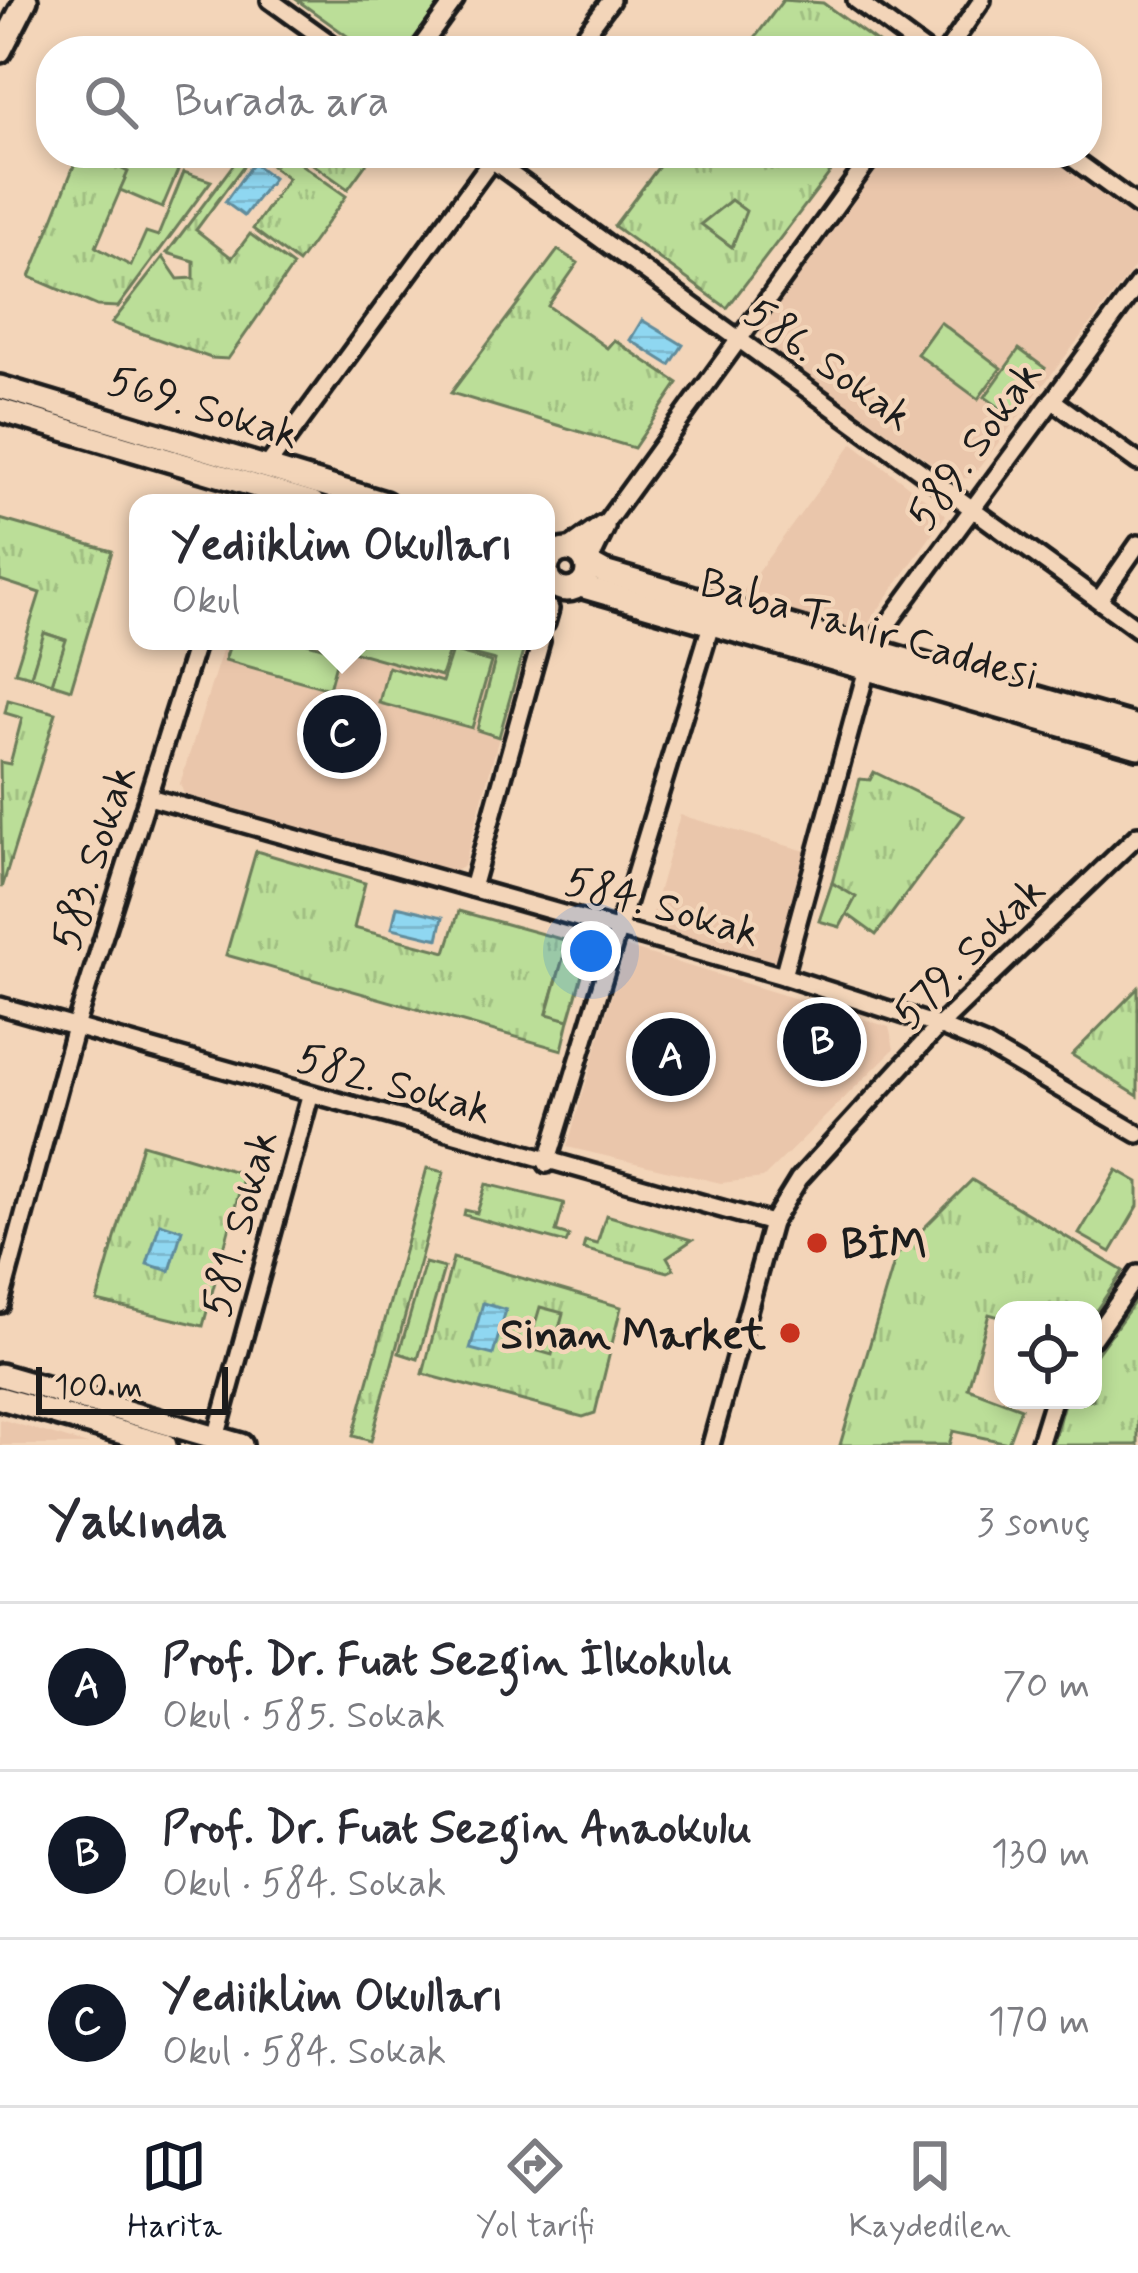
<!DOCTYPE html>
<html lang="tr">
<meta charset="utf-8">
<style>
:root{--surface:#fff;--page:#f2f2f3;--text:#2b2b33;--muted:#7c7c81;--line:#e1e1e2;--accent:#111827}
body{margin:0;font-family:Mynerve,sans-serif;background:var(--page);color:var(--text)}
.controls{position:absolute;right:36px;bottom:36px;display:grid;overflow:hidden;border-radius:24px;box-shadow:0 6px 18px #0003}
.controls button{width:108px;height:108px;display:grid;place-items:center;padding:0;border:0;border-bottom:3px solid var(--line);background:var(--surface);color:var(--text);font:60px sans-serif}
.scale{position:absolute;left:36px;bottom:30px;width:192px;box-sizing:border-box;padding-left:12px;border:6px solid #1c1c1c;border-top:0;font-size:33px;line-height:42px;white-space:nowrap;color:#1c1c1c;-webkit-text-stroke:9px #f3d5b9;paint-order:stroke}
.you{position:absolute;left:591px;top:951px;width:42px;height:42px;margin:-30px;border:9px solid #fff;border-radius:50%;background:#1a73e8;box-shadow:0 0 0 18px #1a73e833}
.badge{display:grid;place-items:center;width:78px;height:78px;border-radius:50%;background:var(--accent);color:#fff;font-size:39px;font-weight:700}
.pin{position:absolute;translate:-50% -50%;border:6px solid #fff;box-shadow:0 3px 12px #0006}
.popup{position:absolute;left:129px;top:494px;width:426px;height:156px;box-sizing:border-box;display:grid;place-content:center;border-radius:24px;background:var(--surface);filter:drop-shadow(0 3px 9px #0005);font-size:39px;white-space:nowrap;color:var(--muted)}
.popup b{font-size:45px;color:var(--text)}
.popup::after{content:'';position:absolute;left:50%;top:100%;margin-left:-24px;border:24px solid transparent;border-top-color:var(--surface)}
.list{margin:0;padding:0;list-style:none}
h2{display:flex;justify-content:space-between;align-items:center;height:156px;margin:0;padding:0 48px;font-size:51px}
h2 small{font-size:39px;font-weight:400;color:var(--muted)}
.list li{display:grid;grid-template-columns:78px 1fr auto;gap:36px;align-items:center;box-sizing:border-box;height:168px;padding:0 48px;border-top:3px solid var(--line)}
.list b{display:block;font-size:45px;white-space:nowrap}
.list p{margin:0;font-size:39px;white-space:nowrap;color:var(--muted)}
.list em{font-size:39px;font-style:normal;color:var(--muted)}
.icon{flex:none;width:66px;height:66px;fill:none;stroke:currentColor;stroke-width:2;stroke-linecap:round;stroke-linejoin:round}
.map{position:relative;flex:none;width:1138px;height:1445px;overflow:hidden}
.search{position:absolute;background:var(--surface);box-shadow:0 6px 18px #0003;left:36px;right:36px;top:36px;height:132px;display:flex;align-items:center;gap:30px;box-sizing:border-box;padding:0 42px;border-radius:48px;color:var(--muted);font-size:45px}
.sheet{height:660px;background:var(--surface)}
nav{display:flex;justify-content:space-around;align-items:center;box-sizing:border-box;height:168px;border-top:3px solid var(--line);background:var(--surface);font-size:33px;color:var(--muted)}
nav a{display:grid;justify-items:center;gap:6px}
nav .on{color:var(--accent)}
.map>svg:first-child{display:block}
.built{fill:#eac6ab}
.grass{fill:url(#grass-tufts);stroke:#6c7d5a;stroke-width:3}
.green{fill:#bbde98;stroke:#6c7d5a;stroke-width:3}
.water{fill:url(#water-rules);stroke:#618c9c;stroke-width:3}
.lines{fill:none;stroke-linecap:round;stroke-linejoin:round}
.street-casing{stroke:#1c1c1c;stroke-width:24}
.secondary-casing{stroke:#1c1c1c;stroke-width:30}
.street{stroke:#f3d5b9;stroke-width:15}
.secondary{stroke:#f3d5b9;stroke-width:21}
.poi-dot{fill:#c8321e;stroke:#f3d5b9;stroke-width:4.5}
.labels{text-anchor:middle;stroke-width:9;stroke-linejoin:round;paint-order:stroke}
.street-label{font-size:42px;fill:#1c1c1c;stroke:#f3d5b9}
.poi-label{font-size:42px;font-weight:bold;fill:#1c1c1c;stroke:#f3d5b9;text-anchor:start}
</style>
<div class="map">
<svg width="1138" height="1445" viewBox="0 0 1138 1445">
<defs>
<pattern id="grass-tufts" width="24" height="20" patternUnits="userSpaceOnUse" patternTransform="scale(3)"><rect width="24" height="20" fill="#bbde98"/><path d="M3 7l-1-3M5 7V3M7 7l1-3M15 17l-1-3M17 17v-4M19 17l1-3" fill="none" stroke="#a0be82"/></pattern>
<pattern id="water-rules" width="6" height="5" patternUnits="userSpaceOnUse" patternTransform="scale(3)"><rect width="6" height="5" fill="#8fd7f1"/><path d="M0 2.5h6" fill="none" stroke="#7bb8ce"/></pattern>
</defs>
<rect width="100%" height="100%" fill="#f3d5b9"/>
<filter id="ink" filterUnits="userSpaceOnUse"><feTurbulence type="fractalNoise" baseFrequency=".00833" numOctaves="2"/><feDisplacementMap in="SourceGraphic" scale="24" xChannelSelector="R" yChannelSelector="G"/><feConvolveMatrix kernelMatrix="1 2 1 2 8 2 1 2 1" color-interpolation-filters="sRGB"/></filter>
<g filter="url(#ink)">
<g class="built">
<polygon points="887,153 1044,153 1138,221 1138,263 971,478 954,479 761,342 760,331"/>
<polygon points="853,443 946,515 860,635 742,593"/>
<polygon points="225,641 316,641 441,676 450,648 496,660 478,730 499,737 464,866 455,871 184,794 180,784"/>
<polygon points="680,815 809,852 775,963 649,925"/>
<polygon points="626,947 889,1027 894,1049 763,1178 721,1183 567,1147"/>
<polygon points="0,1419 88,1445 0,1445"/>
</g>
<g class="grass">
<polygon points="783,0 823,3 889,51 745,51"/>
<polygon points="79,153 94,153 128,172 96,247 131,266 146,232 158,236 184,172 211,181 118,307 97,306 30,277"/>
<polygon points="242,153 253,153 196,230 232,258 250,234 293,266 228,359 211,358 112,323 163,257 178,279 194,278 194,261 167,253"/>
<polygon points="255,153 285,153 346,196 298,263 253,229 288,178"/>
<polygon points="297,153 374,153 348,189"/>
<polygon points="669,153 845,153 727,308 614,226"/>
<polygon points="558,250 578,263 548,306 607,348 614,340 678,383 634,448 451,393"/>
<polygon points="0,519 112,551 71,689 52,683 65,640 45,633 31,676 15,672 40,593 0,580"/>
<polygon points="8,700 56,713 2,888 0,762 10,764 22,718 5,713"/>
<polygon points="874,772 964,816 876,935 847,914 855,897 832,883 860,779 870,780"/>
<polygon points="256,851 365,883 354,928 446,952 459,911 568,941 547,1013 569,1020 562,1050 226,955"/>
<polygon points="1138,988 1138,1096 1072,1055"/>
<polygon points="142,1144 244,1174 203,1326 97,1301"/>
<polygon points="427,1168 444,1172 371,1441 353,1436"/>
<polygon points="972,1180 1123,1271 1093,1315 1093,1310 1003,1310 1003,1318 989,1314 968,1388 1021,1408 1008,1443 953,1431 949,1445 840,1445 896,1256"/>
<polygon points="486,1184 564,1203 556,1232 569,1236 566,1243 464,1215 465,1210 477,1213"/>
<polygon points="606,1215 692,1240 667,1257 674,1269 668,1272 583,1249 585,1241 597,1244"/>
<polygon points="453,1258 621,1307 595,1413 583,1417 423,1374"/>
<polygon points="1138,1297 1138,1445 1052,1445 1065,1400 1093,1400 1093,1359"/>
</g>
<g class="green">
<polygon points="297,0 443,0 407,51 368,51"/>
<polygon points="94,153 141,153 178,170 162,208 120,190 128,172"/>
<polygon points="731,200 746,211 732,247 701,224"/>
<polygon points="940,322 1001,368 978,399 917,354"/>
<polygon points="1019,349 1045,368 1010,415 985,397"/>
<polygon points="44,633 66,640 52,683 31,676"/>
<polygon points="231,641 301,641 339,652 329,689 225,660"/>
<polygon points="316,641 526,641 499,737 477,730 495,660 450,648 441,676"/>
<polygon points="452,651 491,662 472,728 379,703 388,667 442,682"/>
<polygon points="832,883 856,897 840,927 819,921"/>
<polygon points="568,941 590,947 569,1020 547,1014"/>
<polygon points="1117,1170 1138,1182 1138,1206 1111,1252 1079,1234"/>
<polygon points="425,1263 444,1268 418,1359 399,1353"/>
<polygon points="540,1307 563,1313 552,1355 528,1348"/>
</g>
<g class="water">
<polygon points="253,163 273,178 244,216 225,202"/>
<polygon points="642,320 683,345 670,365 630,340"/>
<polygon points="397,906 443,917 438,939 392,928"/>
<polygon points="160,1223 182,1230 170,1271 147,1264"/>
<polygon points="483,1303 506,1310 493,1355 470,1349"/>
</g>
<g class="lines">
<g class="street-casing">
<g id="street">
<polyline points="270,0 341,51"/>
<polyline points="856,0 925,51"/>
<polyline points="418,51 455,0"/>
<polyline points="573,51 611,0"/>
<polyline points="947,51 982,0"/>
<polyline points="482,153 1138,629"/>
<polyline points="1065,153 1138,206"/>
<polyline points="1052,400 1138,462"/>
<polyline points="268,465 497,153"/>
<polyline points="603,527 874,153"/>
<polyline points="1099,600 1138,544"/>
<polyline points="546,623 550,609"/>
<polyline points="870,648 1138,284"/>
<polyline points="149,797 783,976 939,1026 985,1045 1138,1134"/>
<polyline points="472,888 541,641"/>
<polyline points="783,976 867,669"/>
<polyline points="0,1006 772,1223"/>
<polyline points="547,1164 711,625"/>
<polyline points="0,1304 75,1027 197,641"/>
<polyline points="1093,1338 1138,1274"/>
<polyline points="216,1438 310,1096"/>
<polyline points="711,1445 772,1223 799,1179 939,1026 1138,835"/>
<polyline points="1039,1445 1053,1400"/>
</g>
</g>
<g class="secondary-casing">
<g id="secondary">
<polyline points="0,51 26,0"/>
<polyline points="0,387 385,503"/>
<polyline points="0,410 313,503"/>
<circle cx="567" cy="570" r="20"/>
<polyline points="571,550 603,527 586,562 604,572 1138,727"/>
<polyline points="580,586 1138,747"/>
<polyline points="0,1375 241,1445"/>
<polyline points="0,1398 165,1445"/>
</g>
</g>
<use href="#street" class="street"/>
<use href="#secondary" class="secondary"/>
</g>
</g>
<g class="poi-dot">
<circle cx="817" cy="1243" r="12"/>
<circle cx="790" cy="1333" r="12"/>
</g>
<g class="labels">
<g class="street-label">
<text transform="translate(830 363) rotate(36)" y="15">586. Sokak</text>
<text transform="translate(204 406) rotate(17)" y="15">569. Sokak</text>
<text transform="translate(973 444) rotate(-54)" y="15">589. Sokak</text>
<text transform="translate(870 628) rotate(16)" y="15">Baba Tahir Caddesi</text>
<text transform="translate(92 857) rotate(-72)" y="15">583. Sokak</text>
<text transform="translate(663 905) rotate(16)" y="15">584. Sokak</text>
<text transform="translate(968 951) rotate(-45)" y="15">579. Sokak</text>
<text transform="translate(395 1082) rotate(16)" y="15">582. Sokak</text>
<text transform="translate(238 1223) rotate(-75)" y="15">581. Sokak</text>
</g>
<g class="poi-label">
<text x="841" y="1258">BİM</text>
<text x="766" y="1348" text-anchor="end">Sinan Market</text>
</g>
</g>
</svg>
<div class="controls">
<button><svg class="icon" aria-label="locate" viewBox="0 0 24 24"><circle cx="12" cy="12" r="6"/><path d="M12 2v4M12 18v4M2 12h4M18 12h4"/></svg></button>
</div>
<div class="scale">100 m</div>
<div class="you"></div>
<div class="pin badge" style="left:671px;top:1057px">A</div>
<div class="pin badge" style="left:822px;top:1042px">B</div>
<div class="pin badge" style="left:342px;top:734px">C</div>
<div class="popup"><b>Yediiklim Okulları</b>Okul</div>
<div class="search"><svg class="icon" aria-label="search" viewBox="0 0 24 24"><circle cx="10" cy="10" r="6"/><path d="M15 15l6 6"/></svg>Burada ara</div>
</div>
<section class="sheet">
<h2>Yakında<small>3 sonuç</small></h2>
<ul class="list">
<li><span class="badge">A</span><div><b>Prof. Dr. Fuat Sezgin İlkokulu</b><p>Okul · 585. Sokak</p></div><em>70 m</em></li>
<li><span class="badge">B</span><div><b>Prof. Dr. Fuat Sezgin Anaokulu</b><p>Okul · 584. Sokak</p></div><em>130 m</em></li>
<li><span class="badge">C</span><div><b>Yediiklim Okulları</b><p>Okul · 584. Sokak</p></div><em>170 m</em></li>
</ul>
</section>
<nav>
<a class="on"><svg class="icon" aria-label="map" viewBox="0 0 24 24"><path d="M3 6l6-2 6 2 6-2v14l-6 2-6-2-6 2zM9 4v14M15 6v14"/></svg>Harita</a>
<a><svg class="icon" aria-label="directions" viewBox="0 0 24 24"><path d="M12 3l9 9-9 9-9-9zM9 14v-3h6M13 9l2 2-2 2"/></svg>Yol tarifi</a>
<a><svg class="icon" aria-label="saved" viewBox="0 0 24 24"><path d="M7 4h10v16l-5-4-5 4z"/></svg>Kaydedilen</a>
</nav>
